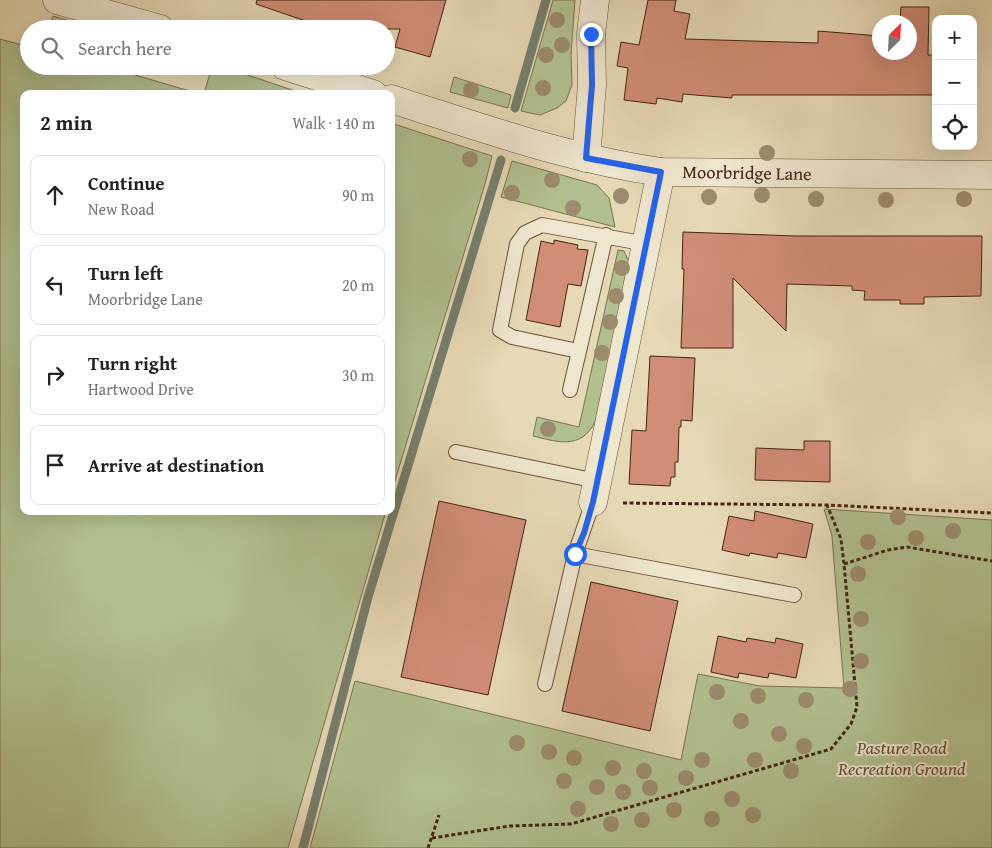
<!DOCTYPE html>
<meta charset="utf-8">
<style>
:root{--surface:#fff;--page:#f2f2f2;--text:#222;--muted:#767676;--line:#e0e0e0}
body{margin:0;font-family:"Gentium Book Plus",serif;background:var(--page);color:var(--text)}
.controls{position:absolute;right:15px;top:15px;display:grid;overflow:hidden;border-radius:10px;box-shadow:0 5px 20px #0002}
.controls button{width:45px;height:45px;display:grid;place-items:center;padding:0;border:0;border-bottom:1px solid var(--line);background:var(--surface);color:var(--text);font:25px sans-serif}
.compass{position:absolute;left:872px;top:15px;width:45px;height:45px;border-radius:50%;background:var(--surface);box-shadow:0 5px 20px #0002;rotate:24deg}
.stop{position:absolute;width:15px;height:15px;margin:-11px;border:4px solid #2563eb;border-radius:50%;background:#fff}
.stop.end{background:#2563eb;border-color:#fff;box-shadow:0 1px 5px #0008}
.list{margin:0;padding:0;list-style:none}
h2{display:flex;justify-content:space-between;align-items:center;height:65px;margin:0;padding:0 20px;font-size:21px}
h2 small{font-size:16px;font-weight:400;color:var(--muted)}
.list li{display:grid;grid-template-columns:32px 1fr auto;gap:15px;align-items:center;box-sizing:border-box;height:80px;margin:0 10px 10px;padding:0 10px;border:1px solid var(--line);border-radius:10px}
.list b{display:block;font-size:19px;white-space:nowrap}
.list p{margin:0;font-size:16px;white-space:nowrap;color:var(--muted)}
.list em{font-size:16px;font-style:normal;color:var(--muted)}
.icon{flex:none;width:28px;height:28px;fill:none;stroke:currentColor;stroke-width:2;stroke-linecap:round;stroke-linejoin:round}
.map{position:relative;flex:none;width:992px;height:848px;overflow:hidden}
.search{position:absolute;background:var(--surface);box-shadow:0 5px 20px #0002;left:20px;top:20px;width:375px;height:55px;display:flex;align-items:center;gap:12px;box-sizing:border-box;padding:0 18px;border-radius:28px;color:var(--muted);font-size:19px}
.panel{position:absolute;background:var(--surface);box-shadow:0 5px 20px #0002;left:20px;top:90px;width:375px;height:425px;border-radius:10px}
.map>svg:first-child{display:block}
.green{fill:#b2c08f;stroke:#7b7250}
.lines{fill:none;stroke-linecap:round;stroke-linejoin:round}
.stream{stroke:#767f6c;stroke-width:9}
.building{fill:#d18d76;stroke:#442512}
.service-casing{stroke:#6c523b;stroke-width:16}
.minor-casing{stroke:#6c523b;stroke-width:29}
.tertiary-casing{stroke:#6c523b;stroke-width:29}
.path{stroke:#442512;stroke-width:3;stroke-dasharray:4 2.5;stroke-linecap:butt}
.service{stroke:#efe6cf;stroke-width:14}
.minor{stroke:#efe6cf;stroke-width:28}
.tertiary{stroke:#efe6cf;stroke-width:28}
.tree{fill:#9c8b6c}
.route{stroke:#2563eb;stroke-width:6}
.labels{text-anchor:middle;stroke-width:4;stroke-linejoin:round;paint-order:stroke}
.street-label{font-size:18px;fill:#442512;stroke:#efe6cf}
.park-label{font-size:18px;font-style:italic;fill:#604c31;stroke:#efe6cf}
</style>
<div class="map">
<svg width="992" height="848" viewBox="0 0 992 848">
<rect width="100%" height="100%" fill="#e6d9b5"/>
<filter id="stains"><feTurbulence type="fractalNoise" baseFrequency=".004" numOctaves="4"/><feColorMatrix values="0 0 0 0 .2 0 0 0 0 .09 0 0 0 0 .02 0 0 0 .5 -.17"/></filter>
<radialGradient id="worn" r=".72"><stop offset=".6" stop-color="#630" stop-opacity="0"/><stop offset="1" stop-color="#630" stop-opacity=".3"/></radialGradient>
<g class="green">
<polygon points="553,0 575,0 571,55 572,85 566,101 557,108 540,115 521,111"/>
<polygon points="53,16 96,29 49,29"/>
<polygon points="0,39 29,47 29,66 104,66 200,94 24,94 24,511 386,511 288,848 0,848"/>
<polygon points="212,66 221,66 304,94 204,94"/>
<polygon points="454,77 511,95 508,108 450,92"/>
<polygon points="391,123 492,156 485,184 391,494"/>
<polygon points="512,161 597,185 609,198 615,227 501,197"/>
<path d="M618,250L624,251L630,264L595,422C581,450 557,442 533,436L537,417L579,427Z"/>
<polygon points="824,509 992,520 992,848 310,848 355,681 681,760 698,674 760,686 844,688 832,536"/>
</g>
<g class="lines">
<g class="stream">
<polyline points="515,108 546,0"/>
<polyline points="303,848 368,597 501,160"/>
</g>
</g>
<g class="building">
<polygon points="257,0 446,0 430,57 395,47 400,29 329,29 256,4"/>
<polygon points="648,0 676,0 674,11 690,14 685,39 818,43 818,31 880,36 880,52 910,52 910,22 900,22 901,7 929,7 928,55 936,55 936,95 732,95 732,98 683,94 682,102 657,98 656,104 624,100 628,68 617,66 621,42 639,45"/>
<polygon points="683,232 796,236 982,236 981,296 924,297 924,304 900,304 900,300 864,300 865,291 852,290 852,286 787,284 786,331 733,278 733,348 681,348 684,269 682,269"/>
<polygon points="554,240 578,245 577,249 588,250 581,286 568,284 560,327 526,320 541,241 554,244"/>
<polygon points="650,356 695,358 692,421 681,420 681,427 679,427 678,462 675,462 675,477 671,477 670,486 629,484 632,430 646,431"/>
<polygon points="804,441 830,441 830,482 755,480 756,448 804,450"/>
<polygon points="439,501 526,520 488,695 401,677"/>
<polygon points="755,511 813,524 806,558 778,553 777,558 750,553 749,556 722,550 729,516 754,521"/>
<polygon points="591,582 678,601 650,731 562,711"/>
<polygon points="718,636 746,642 747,638 775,643 776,638 803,644 796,678 769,673 768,678 739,673 738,678 711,672"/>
</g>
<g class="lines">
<g class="service-casing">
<g id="service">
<polyline points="578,351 512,337 500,330 517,244 525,233 542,225 647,244"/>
<polyline points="570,390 606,235"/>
<polyline points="456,452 597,481"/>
<polyline points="575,554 794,595"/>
<polyline points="545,684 575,554 593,502"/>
</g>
</g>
<g class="minor-casing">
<g id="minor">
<polyline points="586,158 592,85 591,34 595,0"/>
<polyline points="593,502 661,172"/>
</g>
</g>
<g class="tertiary-casing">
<g id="tertiary">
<polyline points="57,0 160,29"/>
<polyline points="285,66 373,94"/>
<path d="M391,99C480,127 568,159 661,172L992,175"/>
</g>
</g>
<g class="path">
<polyline points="623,503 827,505 992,513"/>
<polyline points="844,564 888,550 907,547 992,561"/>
<polyline points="432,838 510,826 571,824 831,749 851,724 857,707 844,564 841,539 827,505"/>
<polyline points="428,848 439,815"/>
</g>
<use href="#service" class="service"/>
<use href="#minor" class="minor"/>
<use href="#tertiary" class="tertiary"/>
</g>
<g class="tree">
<circle cx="557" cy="20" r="8"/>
<circle cx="562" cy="45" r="8"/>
<circle cx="546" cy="55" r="8"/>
<circle cx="543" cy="88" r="8"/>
<circle cx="471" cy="90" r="8"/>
<circle cx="767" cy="153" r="8"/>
<circle cx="470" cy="159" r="8"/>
<circle cx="552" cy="180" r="8"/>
<circle cx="512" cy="193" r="8"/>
<circle cx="762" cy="195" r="8"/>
<circle cx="621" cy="196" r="8"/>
<circle cx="709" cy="197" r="8"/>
<circle cx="816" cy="199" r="8"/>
<circle cx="964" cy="199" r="8"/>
<circle cx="886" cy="200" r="8"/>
<circle cx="573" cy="208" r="8"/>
<circle cx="622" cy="268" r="8"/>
<circle cx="616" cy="296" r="8"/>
<circle cx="610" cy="322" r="8"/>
<circle cx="602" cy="353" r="8"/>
<circle cx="548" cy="429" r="8"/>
<circle cx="898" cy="517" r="8"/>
<circle cx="953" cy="531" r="8"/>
<circle cx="916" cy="538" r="8"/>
<circle cx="868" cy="542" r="8"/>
<circle cx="858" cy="574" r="8"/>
<circle cx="861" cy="619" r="8"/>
<circle cx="861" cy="661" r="8"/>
<circle cx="850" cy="689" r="8"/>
<circle cx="717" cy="692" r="8"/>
<circle cx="758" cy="696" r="8"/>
<circle cx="806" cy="700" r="8"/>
<circle cx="741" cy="721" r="8"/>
<circle cx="779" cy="734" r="8"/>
<circle cx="517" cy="743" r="8"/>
<circle cx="804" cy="746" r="8"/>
<circle cx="549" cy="752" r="8"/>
<circle cx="574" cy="758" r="8"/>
<circle cx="702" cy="760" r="8"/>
<circle cx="755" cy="760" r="8"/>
<circle cx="613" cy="768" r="8"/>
<circle cx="644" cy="771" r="8"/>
<circle cx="791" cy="771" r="8"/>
<circle cx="686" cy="778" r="8"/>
<circle cx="564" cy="781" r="8"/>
<circle cx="597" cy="787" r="8"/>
<circle cx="650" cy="788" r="8"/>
<circle cx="623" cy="792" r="8"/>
<circle cx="732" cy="799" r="8"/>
<circle cx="578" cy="809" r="8"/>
<circle cx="674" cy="810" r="8"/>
<circle cx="753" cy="815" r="8"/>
<circle cx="712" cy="819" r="8"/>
<circle cx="642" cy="820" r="8"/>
<circle cx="611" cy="824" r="8"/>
</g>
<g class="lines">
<polyline class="route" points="575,554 584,533 593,502 661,172 586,158 592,85 591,34"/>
</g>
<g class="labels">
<g class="street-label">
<text transform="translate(747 173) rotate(1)" y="6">Moorbridge Lane</text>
</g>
<g class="park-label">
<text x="902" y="754">Pasture Road<tspan x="902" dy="21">Recreation Ground</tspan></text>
</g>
</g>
<rect width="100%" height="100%" filter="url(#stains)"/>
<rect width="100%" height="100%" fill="url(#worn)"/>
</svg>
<div class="controls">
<button>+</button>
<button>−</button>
<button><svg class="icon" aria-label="locate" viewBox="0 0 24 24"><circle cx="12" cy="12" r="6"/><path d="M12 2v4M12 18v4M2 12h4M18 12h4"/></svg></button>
</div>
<svg class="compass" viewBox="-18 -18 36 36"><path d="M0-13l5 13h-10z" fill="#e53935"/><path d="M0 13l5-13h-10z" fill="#767676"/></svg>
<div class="stop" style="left:575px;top:554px"></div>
<div class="stop end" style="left:591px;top:34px"></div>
<div class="search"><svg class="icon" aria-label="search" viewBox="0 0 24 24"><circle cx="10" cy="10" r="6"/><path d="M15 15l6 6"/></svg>Search here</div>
<section class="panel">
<h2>2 min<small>Walk · 140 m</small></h2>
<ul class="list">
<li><svg class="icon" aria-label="ahead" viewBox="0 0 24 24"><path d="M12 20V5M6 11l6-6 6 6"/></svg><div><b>Continue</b><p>New Road</p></div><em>90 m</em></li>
<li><svg class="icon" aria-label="left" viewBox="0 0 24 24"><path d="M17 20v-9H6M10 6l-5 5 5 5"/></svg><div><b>Turn left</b><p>Moorbridge Lane</p></div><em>20 m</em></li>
<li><svg class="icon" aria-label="right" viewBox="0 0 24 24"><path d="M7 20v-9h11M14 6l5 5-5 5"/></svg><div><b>Turn right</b><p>Hartwood Drive</p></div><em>30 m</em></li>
<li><svg class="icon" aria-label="arrive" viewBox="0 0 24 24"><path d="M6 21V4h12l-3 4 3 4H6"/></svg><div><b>Arrive at destination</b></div></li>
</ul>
</section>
</div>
